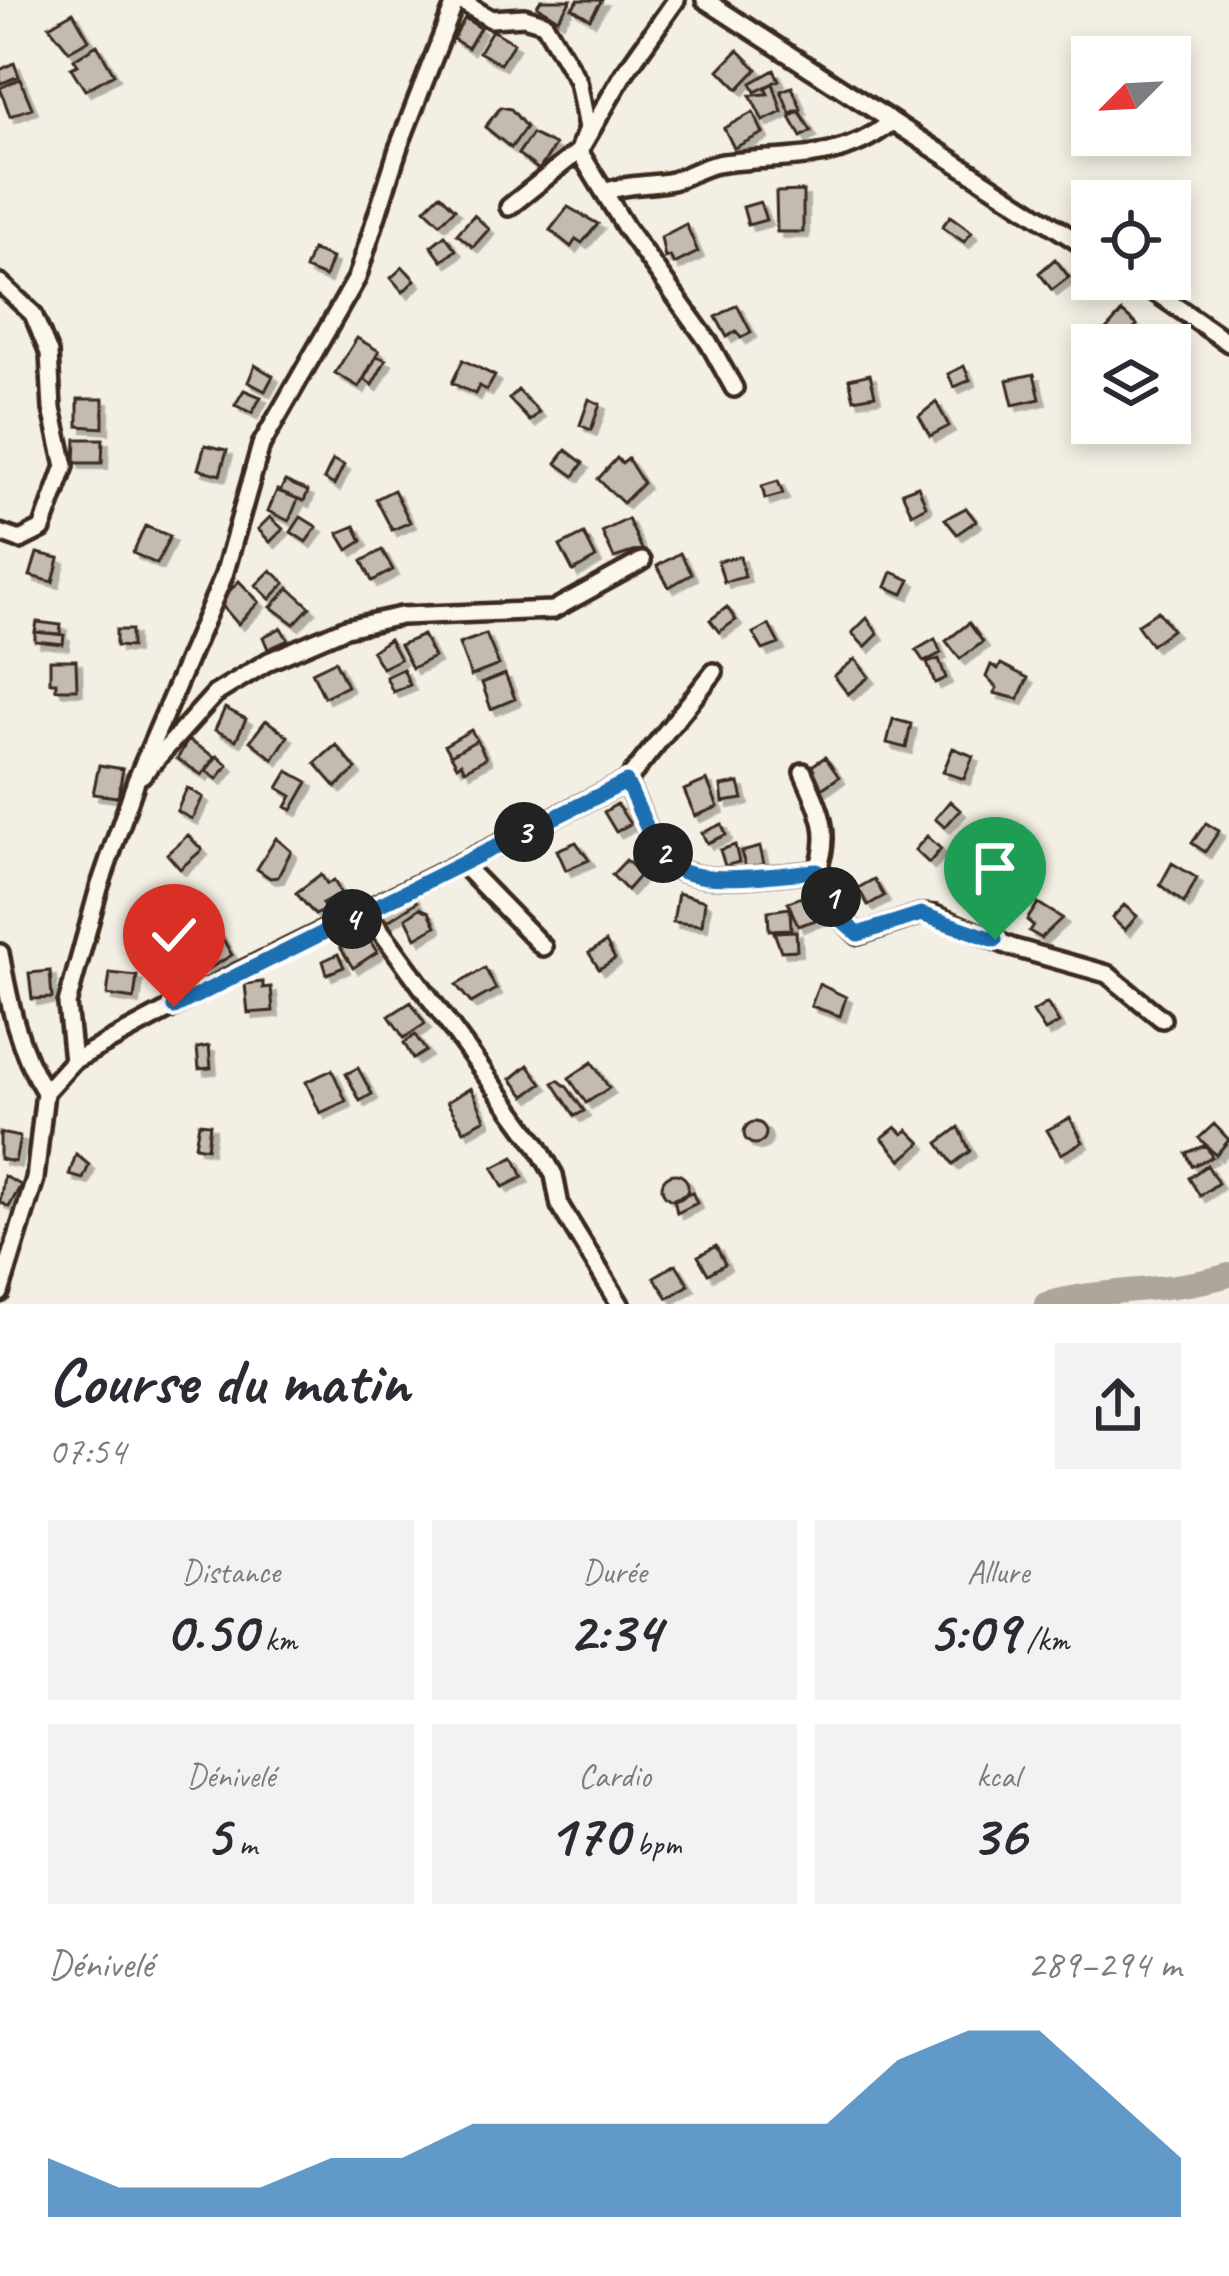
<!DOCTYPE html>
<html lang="fr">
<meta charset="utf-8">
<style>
body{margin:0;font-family:Caveat,sans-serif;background:#f2f2f3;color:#2b2b33;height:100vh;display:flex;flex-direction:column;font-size:45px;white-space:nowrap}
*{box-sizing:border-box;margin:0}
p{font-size:39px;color:#7c7c81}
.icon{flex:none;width:66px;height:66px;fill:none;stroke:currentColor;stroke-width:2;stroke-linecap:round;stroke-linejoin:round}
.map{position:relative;height:1304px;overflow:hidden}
.panel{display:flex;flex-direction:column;background:#fff;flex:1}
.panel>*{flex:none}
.needle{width:78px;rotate:246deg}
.buttons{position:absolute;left:1071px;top:36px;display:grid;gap:24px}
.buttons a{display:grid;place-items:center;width:120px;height:120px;border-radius:0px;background:#fff;box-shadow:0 6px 18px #0003;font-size:60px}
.pin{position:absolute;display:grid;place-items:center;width:102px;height:102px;color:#fff;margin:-123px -51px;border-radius:50% 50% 50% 0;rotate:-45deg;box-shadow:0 0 12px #0007}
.pin .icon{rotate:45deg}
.km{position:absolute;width:60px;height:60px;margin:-30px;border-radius:50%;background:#222;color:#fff;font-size:33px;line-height:60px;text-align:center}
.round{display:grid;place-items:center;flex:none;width:126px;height:126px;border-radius:0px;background:#f2f2f3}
.head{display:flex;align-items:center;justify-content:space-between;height:204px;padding:0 48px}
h1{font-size:66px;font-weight:700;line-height:90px}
.stats{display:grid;grid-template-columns:repeat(3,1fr);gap:18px;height:204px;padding:12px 48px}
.stats div{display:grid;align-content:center;border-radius:0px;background:#f2f2f3;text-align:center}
.stats b{font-size:60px;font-weight:700}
.stats small{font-size:33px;font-weight:400}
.stats p{font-size:33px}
.chart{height:336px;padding:24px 48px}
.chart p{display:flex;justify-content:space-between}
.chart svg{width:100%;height:216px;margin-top:12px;fill:#1f6fb2;opacity:.7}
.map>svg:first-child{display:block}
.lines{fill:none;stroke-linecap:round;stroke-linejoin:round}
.river{stroke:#afa69a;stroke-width:24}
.building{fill:#c3bbb0;stroke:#3b2a1e;stroke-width:3;filter:url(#shadow)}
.minor-casing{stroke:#3b2a1e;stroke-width:24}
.minor{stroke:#fbf7ec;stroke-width:15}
.route-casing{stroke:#fff;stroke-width:24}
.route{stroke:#1f6fb2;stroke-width:15}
</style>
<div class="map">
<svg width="1229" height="1304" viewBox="0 0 1229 1304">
<defs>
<filter id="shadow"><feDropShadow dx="5.5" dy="5.5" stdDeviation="0" flood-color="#0004"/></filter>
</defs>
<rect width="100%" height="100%" fill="#f3efe4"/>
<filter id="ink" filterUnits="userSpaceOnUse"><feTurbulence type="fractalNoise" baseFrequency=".00833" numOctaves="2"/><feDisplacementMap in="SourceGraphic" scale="24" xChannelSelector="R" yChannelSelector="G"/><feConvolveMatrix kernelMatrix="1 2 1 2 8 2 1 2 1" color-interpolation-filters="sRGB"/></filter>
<g filter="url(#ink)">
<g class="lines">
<!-- river -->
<path class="river" d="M1046 1304C1107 1287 1169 1293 1229 1275"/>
</g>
<!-- building -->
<path class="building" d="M541 0H571L558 19 537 6Z
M578 0H602L590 19 572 8Z
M73 12 89 40 69 51 49 26Z
M465 18 480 28 468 48 453 39Z
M492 30 514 43 500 64 479 52Z
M97 45 114 74 85 90 71 68 78 65 74 59Z
M738 50 757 69 738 89 719 70Z
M14 63 19 76 0 84V70Z
M774 70 779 80 755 92 751 83Z
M20 79 32 108 10 116 0 88Z
M773 83 782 112 763 121 750 95 768 94 765 88Z
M792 87 801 109 790 113 781 91Z
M501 107 511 109 526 127 511 148 485 127Z
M799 111 811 131 801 137 790 117Z
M753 112 763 133 734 148 724 128Z
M532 134 555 145 539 170 518 154Z
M803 191V232H777L776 192Z
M440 194 455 209 440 223 425 209Z
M760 202 766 220 748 225 743 207Z
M568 207 598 224 582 243 576 239 571 247 550 230Z
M474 215 489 229 473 247 457 234Z
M950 216 972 232 964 242 942 227Z
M686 224 698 252 674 264 670 256 665 258 661 237Z
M445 235 456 250 442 261 431 246Z
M312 250 332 258 325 277 305 269Z
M1055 259 1069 277 1052 290 1039 273Z
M403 267 415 280 403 292 391 278Z
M737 305 751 332 741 338 736 331 727 337 716 317Z
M1122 312 1137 325 1123 343 1106 330Z
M357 338 379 351 359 387 335 373Z
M377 356 386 360 372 385 364 379Z
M463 360 495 376 487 390 479 386 475 394 452 383Z
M255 365 273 376 265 391 248 382Z
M964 366 970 380 954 387 948 374Z
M870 374 875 395 854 399 849 379Z
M1034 374 1040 399 1013 405 1007 380Z
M244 390 261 397 252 413 235 405Z
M518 390 539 412 530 421 509 399Z
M78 399H103V428L78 426Z
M589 399 600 404 591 430 580 425Z
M936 402 949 426 930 436 919 416Z
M76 439H103L102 463H75Z
M205 445 227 450 220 475 198 469Z
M566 450 583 463 574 476 556 463Z
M617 458 622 464 628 459 643 483 623 503 598 479Z
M333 460 344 465 334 485 324 479Z
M285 481 308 491 304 501 280 492Z
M778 481 783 494 765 499 762 486Z
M918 486 926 506 912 514 902 492Z
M277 490 298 499 289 521 268 511Z
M394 490 410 522 392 530 376 499Z
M966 508 976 521 957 534 945 519Z
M270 517 283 529 270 542 258 529Z
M301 517 317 527 306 542 291 532Z
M628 519 642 549 614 558 602 532Z
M145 526 170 536 157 564 133 553Z
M355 526 362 541 348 550 338 533Z
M584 534 596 558 573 571 560 546Z
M382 550 393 570 372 581 362 561Z
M37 553 59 558 53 582 30 576Z
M680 553 692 574 669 587 657 566Z
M740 556 745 577 724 582 718 561Z
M271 570 285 583 270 599 256 585Z
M892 572 910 580 903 594 886 587Z
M239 581 259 602 238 624 219 602Z
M289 588 310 607 294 624 271 607Z
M727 607 736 620 719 632 710 620Z
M1158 611 1172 630 1151 645 1137 625Z
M867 618 878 634 865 647 852 633Z
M37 622 61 625 60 634 35 632Z
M969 623 983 642 960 659 946 641Z
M769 625 779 644 763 650 753 633Z
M281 628 288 640 268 649 263 637Z
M116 630H131V647L116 646Z
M35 632 64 635 63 644 35 641Z
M486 634 499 665 471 676 459 644Z
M486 634 499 665 471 676 459 644Z
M486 634 499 665 471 676 459 644Z
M423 635 434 657 412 668 400 645Z
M389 639 400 659 382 668 372 651Z
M935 639 941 653 924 662 916 650Z
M855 659 869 677 848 694 834 676Z
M939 659 946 678 935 683 927 663Z
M50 660H76L77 689H56V682H50Z
M335 661 347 686 324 697 312 672Z
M1001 664 1028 678 1018 699 994 693 997 688 986 677 991 665 998 669Z
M403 669 410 685 393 692 386 677Z
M505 674 515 699 491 709 482 683Z
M505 674 515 699 491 709 482 683Z
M505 674 515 699 491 709 482 683Z
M225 708 246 719 236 740 215 730Z
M893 719 911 724 906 748 887 743Z
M266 720 288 736 273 759 250 741Z
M471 730 477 740 451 755 445 745Z
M188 740 215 757 202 775 177 759Z
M477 740 486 758 465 770 461 763 457 766 451 755Z
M336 745 356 769 336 787 315 763Z
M953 748 973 756 964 779 943 772Z
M217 756 228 765 217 779 206 771Z
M825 757 839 777 817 792 803 772Z
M99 765 123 769 118 797 93 794Z
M288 771 308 782 292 810 286 807 292 796 278 788Z
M707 780 718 807 695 816 684 790Z
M739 783 743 799 723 802 721 786Z
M187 788 203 797 192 819 177 811Z
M950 801 960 810 945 827 935 819Z
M950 801 960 810 945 827 935 819Z
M950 801 960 810 945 827 935 819Z
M617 804 630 824 616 832 604 812Z
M1206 823 1219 831 1205 852 1192 843Z
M722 824 726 835 707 843 702 833Z
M188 835 202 850 180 869 167 854Z
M927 836 941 849 929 863 915 850Z
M276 838 291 851 278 877 270 878 257 869Z
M576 842 589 860 566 870 557 850Z
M576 842 589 860 566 870 557 850Z
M576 842 589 860 566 870 557 850Z
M1024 842 1035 850 1020 868 1009 858Z
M735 845 739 862 725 866 720 850Z
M760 847 764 864 746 868 741 852Z
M626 860 641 874 627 890 612 875Z
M1172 863 1197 878 1184 903 1160 885Z
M321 874 327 884 334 880 341 894 322 904 326 909 315 915 296 893Z
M874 879 884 896 868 905 858 888Z
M815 892 825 917 798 926 788 902Z
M412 893 417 902 385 923 379 914Z
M678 893 705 901 702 925 673 922Z
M1038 903 1062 918 1041 938 1029 931 1033 925 1027 920Z
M1124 905 1137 916 1125 930 1112 918Z
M420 908 429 912 436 926 416 938 406 918Z
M790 908 791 929 769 930 768 911Z
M163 925 181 943 163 961 145 942Z
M217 929 232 955 205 971 191 945Z
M364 931 377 952 353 968 340 947Z
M796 931 797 950 781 951 774 932Z
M606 942 615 959 599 969 589 953Z
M606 942 615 959 599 969 589 953Z
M338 954 344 967 327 974 323 961Z
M485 968 496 989 471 1003 456 985Z
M50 971 52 998 32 999 29 973Z
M110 973 137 976 134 999 107 995Z
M263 982V988L271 987 273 1011 248 1013 245 984Z
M819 984 846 997 840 1016 811 1006Z
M411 1002 425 1024 404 1038 389 1016Z
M1047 1003 1059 1023 1045 1031 1033 1012Z
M415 1035 426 1051 413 1059 404 1043Z
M209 1046 211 1068 199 1069 197 1048Z
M592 1062 609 1088 586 1103 569 1078Z
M528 1065 542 1084 525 1096 511 1079Z
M358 1068 372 1094 360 1101 346 1074Z
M332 1070 346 1101 320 1113 306 1082Z
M558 1080 567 1087 584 1111 575 1116 553 1083Z
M471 1088 485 1119 464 1131 447 1102Z
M1070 1118 1083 1142 1061 1154 1047 1130Z
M744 1133a11 11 0 1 1 22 0a11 11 0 1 1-22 0Z
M199 1123 210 1124 207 1148 195 1146Z
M1214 1124 1229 1140 1216 1155 1199 1138Z
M896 1127 903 1134 908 1130 921 1143 901 1160 882 1138Z
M959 1127 970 1151 953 1164 938 1143Z
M0 1133 20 1137 15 1162 0 1159Z
M1206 1145 1212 1157 1192 1166 1186 1153Z
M76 1154 89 1165 83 1179 69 1175Z
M514 1157 523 1177 503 1187 493 1168Z
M1207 1165 1218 1183 1200 1196 1189 1178Z
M662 1187a13 13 0 1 1 26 0a13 13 0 1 1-26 0Z
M4 1176 21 1185 9 1207 0 1202Z
M692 1192 697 1203 677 1213 674 1199Z
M716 1246 725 1264 708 1274 698 1256Z
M676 1264 689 1285 668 1298 654 1277Z"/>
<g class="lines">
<!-- minor casing -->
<g class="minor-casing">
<path id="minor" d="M459 0 491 19 524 17 544 23 578 81 587 128 579 151 626 228 709 343 734 388
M705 0 1092 251
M607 191C630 183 650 186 672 181 687 177 701 167 717 164 781 154 835 166 889 124
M509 207 579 151 623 75 676 0
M1136 279 1229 343
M0 283 33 314 49 353 52 409 65 466 42 529 20 540 0 533
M142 775 215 694 269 661 346 628 401 616 553 610 642 561
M626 782C639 806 651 846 670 864 697 889 782 873 817 871 833 832 819 809 803 772
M462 864 543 947
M817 871 842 919 858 935 921 914 935 915 1011 947 1107 974 1162 1019
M367 912 537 1145 554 1175 560 1206 620 1304
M0 953C9 1003 18 1049 45 1092
M73 1061 233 975 626 782 714 672
M0 1293 35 1179 45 1092 73 1061 67 1004 99 888 136 781 224 575 261 445 357 278 399 146 456 0"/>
</g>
<!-- minor -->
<use href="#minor" class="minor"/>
</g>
</g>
<g class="lines" filter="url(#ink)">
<!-- route casing -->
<g class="route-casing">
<path id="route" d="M174 1007 626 782C639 806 651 846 670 864 697 889 783 873 817 871L842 920 858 934 921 914 995 940"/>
</g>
<!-- route -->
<use href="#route" class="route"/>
</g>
</svg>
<div class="buttons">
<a><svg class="needle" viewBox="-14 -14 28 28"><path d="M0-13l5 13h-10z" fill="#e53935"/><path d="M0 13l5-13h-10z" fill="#7c7c81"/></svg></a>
<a><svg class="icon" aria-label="locate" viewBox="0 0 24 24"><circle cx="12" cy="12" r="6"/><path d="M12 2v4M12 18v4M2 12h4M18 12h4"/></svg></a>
<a><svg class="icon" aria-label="layers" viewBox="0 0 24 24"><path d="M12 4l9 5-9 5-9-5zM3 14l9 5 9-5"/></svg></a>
</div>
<div class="pin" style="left:995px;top:940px;background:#1e9e55"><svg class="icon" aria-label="arrive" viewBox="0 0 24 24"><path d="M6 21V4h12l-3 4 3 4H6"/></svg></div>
<div class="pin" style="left:174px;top:1007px;background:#d93025"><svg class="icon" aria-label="check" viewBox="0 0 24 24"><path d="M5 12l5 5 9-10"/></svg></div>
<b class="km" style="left:831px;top:897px">1</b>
<b class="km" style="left:663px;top:853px">2</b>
<b class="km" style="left:524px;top:832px">3</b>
<b class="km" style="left:352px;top:919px">4</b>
</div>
<section class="panel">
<div class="head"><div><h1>Course du matin</h1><p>07:54</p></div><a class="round"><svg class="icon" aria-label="share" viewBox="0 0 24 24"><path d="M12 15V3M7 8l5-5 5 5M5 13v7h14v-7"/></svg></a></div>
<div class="stats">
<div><p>Distance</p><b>0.50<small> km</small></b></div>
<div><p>Durée</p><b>2:34</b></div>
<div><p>Allure</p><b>5:09<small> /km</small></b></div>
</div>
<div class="stats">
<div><p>Dénivelé</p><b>5<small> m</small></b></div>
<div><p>Cardio</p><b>170<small> bpm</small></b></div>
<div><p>kcal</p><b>36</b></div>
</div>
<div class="chart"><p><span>Dénivelé</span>289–294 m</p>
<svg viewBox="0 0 160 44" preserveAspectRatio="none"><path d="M0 44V32L10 38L20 38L30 38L40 32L50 32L60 25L70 25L80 25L90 25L100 25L110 25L120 12L130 6L140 6L150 19L160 32V44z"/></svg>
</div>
</section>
